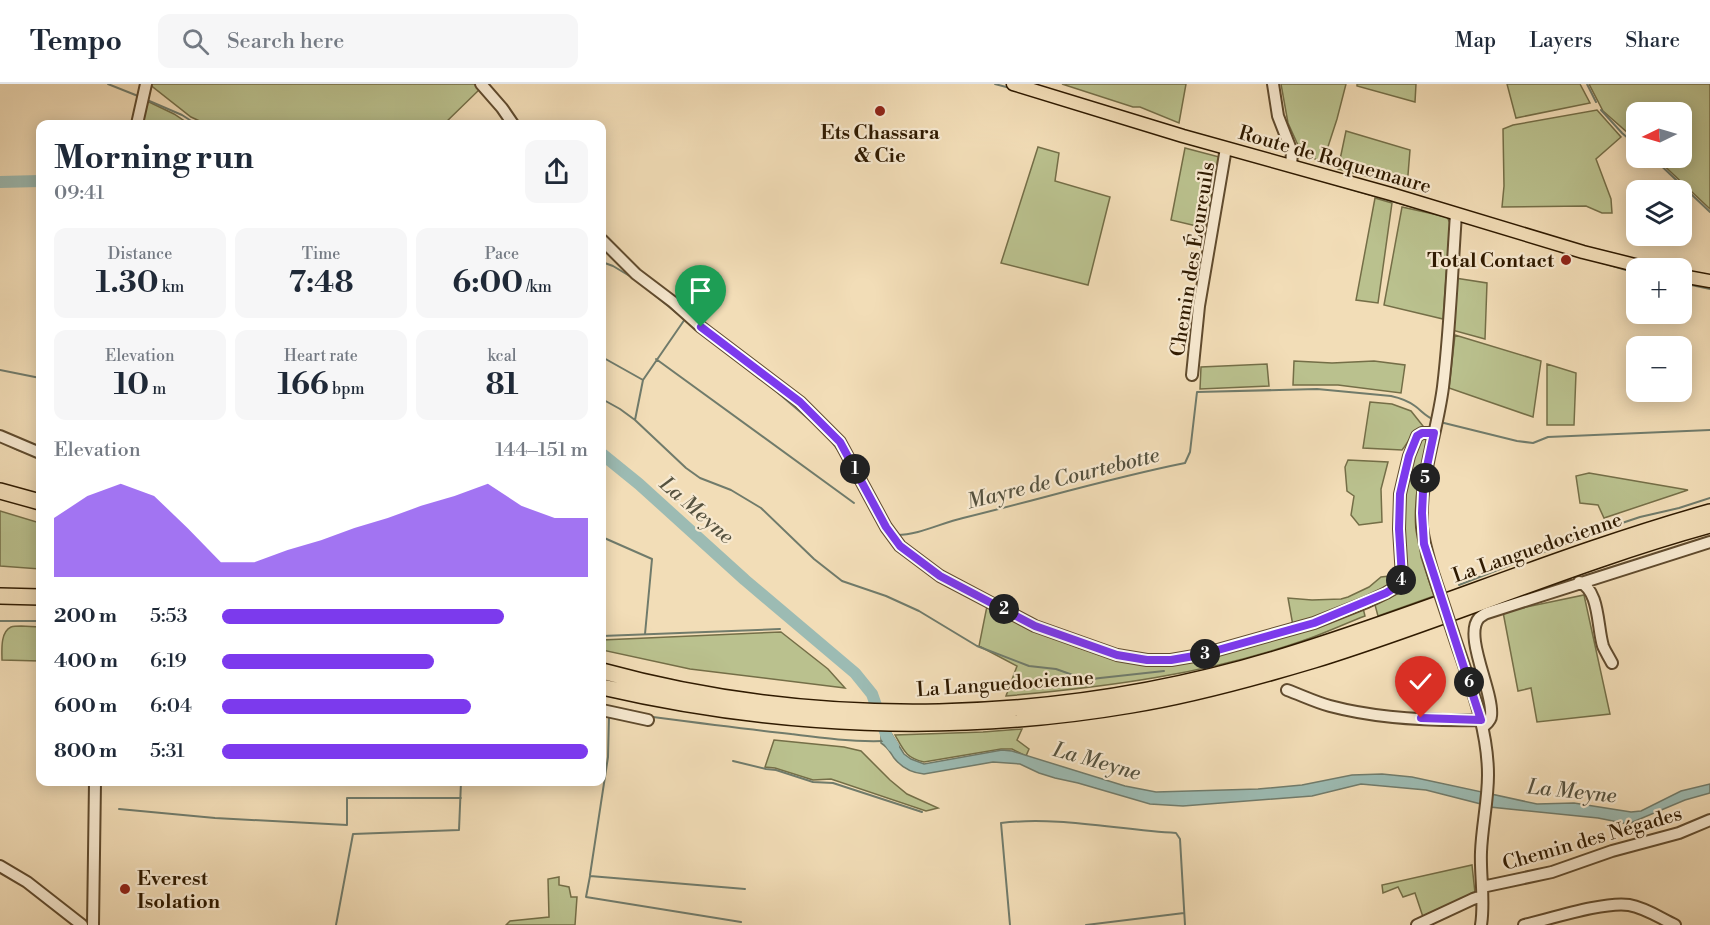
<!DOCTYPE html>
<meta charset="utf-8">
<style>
body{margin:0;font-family:"Libre Bodoni",serif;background:#f6f6f7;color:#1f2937;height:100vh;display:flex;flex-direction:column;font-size:22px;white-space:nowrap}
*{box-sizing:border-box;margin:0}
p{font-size:20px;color:#747a83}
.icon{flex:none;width:33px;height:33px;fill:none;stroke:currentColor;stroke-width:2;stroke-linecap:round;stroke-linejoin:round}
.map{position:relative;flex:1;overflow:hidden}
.details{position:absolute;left:36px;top:36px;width:570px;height:666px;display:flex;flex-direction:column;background:#fff;border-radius:12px;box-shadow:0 3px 15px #0003}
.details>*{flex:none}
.needle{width:39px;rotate:265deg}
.buttons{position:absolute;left:1626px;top:18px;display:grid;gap:12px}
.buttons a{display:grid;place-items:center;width:66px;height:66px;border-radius:12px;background:#fff;box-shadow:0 3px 15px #0003;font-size:30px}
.pin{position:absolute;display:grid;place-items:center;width:51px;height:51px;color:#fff;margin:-62px -26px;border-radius:50% 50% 50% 0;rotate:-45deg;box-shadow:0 0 6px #0007}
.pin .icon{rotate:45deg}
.km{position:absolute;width:30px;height:30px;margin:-15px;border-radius:50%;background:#222;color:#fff;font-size:16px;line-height:30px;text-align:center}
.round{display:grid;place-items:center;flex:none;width:63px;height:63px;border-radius:12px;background:#f6f6f7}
.head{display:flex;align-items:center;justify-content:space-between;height:102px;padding:0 18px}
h1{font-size:33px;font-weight:700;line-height:45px}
.figures{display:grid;grid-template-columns:repeat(3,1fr);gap:9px;height:102px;padding:6px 18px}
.figures div{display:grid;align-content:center;border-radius:12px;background:#f6f6f7;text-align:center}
.figures b{font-size:30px;font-weight:700}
.figures small{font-size:16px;font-weight:400}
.figures p{font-size:16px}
.chart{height:168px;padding:12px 18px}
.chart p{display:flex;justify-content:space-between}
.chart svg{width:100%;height:108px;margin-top:6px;fill:#7c3aed;opacity:.7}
ul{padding:0 18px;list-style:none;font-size:20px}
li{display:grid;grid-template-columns:96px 72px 1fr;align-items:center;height:45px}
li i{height:15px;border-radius:8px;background:#7c3aed}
header{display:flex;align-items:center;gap:36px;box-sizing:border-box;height:84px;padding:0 30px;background:#fff;border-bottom:2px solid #e0e1e3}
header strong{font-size:28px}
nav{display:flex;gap:33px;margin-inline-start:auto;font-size:21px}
.search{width:420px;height:54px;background:#f6f6f7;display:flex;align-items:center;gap:15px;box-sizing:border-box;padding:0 21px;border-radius:12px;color:#747a83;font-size:22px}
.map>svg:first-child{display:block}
.green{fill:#bac18e;stroke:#746e47;stroke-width:1.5}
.water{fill:#9cbbb3;stroke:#707b6b;stroke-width:1.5}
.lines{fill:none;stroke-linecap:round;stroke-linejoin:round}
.stream{stroke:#707b6b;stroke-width:2}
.river{stroke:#9cbbb3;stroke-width:12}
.minor-casing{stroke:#604b2e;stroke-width:14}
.major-casing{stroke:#2f1a00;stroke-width:15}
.highway-casing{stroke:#2f1a00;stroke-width:18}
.minor{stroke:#f7e9d0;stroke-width:10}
.major{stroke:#f2ddb7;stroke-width:12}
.highway{stroke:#f2ddb7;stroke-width:15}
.minor-bridge-casing{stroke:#604b2e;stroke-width:14;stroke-linecap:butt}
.minor-bridge{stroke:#f7e9d0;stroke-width:10}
.route-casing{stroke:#fff;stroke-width:12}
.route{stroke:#7c3aed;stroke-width:8}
.poi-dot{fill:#8f2418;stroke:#f7e9d0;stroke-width:2}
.labels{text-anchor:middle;stroke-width:4.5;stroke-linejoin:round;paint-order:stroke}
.poi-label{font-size:20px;font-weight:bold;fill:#2f1a00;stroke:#f7e9d0}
.street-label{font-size:20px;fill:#2f1a00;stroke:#f7e9d0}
.water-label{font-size:21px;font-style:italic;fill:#55523f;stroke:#f7e9d0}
</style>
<header>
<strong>Tempo</strong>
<div class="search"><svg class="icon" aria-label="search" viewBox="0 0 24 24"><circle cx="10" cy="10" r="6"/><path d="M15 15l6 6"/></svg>Search here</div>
<nav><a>Map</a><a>Layers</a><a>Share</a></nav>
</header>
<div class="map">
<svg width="1710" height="841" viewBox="0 0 1710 841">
<rect width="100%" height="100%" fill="#f2ddb7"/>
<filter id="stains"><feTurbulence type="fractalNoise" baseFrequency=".00333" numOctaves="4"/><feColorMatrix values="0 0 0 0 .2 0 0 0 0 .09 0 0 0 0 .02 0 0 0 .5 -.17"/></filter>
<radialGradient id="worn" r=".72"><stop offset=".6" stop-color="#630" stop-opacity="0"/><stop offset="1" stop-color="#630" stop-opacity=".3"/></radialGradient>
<!-- green -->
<path class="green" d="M149 0H478L481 4 444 40H206L191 33Z
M1062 0H1186L1179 39 1140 23H1133Z
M1281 0H1346L1337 35 1323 78 1302 70 1288 39Z
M1357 0H1416L1415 18 1357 2Z
M1507 0H1580L1590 19 1516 34Z
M1589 0H1710V125L1656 74H1682V28H1636V56L1603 27Z
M147 17 174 30 189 40H143Z
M1597 26 1621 53 1596 75 1611 115 1612 129H1602L1586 122 1502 123 1504 102 1503 45 1513 41Z
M1346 47 1410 66 1407 103 1338 85Z
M1038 63 1059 69 1055 97 1110 113 1088 201 1001 179Z
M1185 64 1223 74 1210 137H1205V144L1171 136Z
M1375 114 1392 119 1378 219 1356 216Z
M1402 123 1447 133 1450 139 1443 235 1384 221Z
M1455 194 1487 199 1485 255 1452 246Z
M1455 251 1541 277 1533 333 1449 304Z
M1294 277 1332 279 1374 277 1405 281 1401 309 1338 301H1293Z
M1267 280 1269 302 1200 305 1201 283Z
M1547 280 1576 289 1574 341H1547Z
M1370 318 1392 320 1411 327 1423 342C1411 349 1410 356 1402 366L1363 364Z
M1420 354 1426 355 1418 449 1421 473 1434 512 1378 532 1375 521 1397 510 1404 505 1408 495 1403 455 1404 409 1409 385Z
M1348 376 1388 378 1381 405 1382 438 1359 441 1351 431 1354 412 1347 407 1345 383Z
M1589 389 1688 406 1604 434 1598 421 1580 419 1576 392Z
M0 427 40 439V485L0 482Z
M1399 491 1396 496 1385 506 1293 542 1288 514 1312 516 1341 515 1348 513 1369 503 1381 493Z
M1584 511 1610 630 1537 638 1531 604 1518 607 1503 528Z
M987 522C1040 547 1094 577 1153 581L1363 524 1365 532C1344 540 1323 550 1302 557 1207 590 1106 603 1006 612L1017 582 979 562Z
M21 542 40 543V577L2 576C2 567 0 548 11 543 14 542 18 542 21 542Z
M781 548 828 585 845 604 690 585 602 566V556Z
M1022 645 1017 656 1029 665 1026 672 1012 665H1001L924 678C906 674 904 667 895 651L983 648Z
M774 656 844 663 861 667 890 696 907 710 938 724 926 727 831 695 813 696 775 684 765 683Z
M1472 781 1475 809 1423 833 1415 809 1403 813 1398 803 1383 809 1382 801Z
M559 793V801L569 803 571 813H577L575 841H506L510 837 549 833 548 795Z"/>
<!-- water -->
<path class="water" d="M881 649H891L904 670 911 675 924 680 1002 666 1012 667 1125 702 1156 708 1258 705 1302 701 1352 691 1382 690 1412 693 1482 708 1481 720 1426 706 1361 700 1312 712 1183 722 1150 720 1078 699 1055 694 1039 689 1020 680 993 678 924 690C912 689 902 684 894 674 890 668 888 663 881 659Z
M1710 700V709L1685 716 1628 740 1598 734 1490 723 1491 710 1537 720 1574 719 1631 728 1641 727 1681 707Z"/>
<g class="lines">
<!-- stream -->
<path class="stream" d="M108 0 138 12
M995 0 1010 4
M1587 0 1596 18
M147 16 182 31 196 40
M1601 26 1622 49 1636 61
M1653 74 1710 128
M1334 88 1372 99
M1326 98 1447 133
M1550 164 1565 169
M1596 177 1636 189
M602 178 613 182 633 194
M1651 181 1672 184
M1682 199 1710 205
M647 205 683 234
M710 256 760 295
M602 273 643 296
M656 275 854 419
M0 286 40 294
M770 302 818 343
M602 315 620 325 635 336 686 384 700 394 731 406 761 424 814 475 842 497 886 512 919 527 977 562 1029 582 1056 585 1070 590 1082 596 1164 587
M635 336 643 296 685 235
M1440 338 1517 357 1533 359 1548 353 1710 346
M828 353 841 370
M29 359 40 363
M8 361 18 366 30 370
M897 451C919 451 941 439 963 434 1037 416 1110 394 1185 379L1190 368 1197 308 1317 305 1391 312C1400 314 1407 316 1415 322 1422 327 1426 333 1435 336
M602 453 652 475 645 550
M1459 501 1595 448 1640 433 1679 424 1710 414
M0 537H40
M602 552 780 545
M653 633C699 639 745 645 791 650 822 654 852 658 883 657
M733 677 766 685 776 686 813 698 833 699 922 728
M119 725 215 734 347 741V714H461
M89 727V698
M590 791 608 673 609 632H607
M741 838 586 813 590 792 745 805
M336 841 353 750 459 746 461 698
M1010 841 1001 739C1059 732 1118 746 1176 749L1180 755 1185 841
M1086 841 1184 829"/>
<!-- river -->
<path class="river" d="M0 98 40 97
M602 370 639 400 745 496 855 589 872 610 887 653 893 662"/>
<!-- minor casing -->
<g class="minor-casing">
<path id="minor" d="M481 0 502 24 513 40
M1273 0 1278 32 1292 68 1291 82
M137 40 146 0
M602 156 636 190 673 218 701 243 800 318 840 358 886 443 900 462 940 492 1035 542 1117 571 1147 576H1171L1200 571 1314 539 1367 518 1386 509 1399 501 1402 493 1399 445 1400 410 1403 397 1409 372 1417 352 1422 349H1434
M1192 291 1199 222 1226 64
M0 352 40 369
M1434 492C1429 476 1424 460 1422 443 1419 395 1437 350 1443 303 1450 245 1452 188 1456 130
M1579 498C1600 506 1597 543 1603 562 1605 567 1609 573 1612 579
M1453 549C1468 595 1488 642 1488 691 1488 717 1482 742 1481 768 1480 792 1485 817 1481 841
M1287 606C1301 611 1315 618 1330 622 1375 634 1434 637 1481 636
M602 626 648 636
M1483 643C1486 640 1491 637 1491 632 1494 608 1463 552 1479 534 1480 533 1486 529 1487 529L1710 458
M0 782 27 798 82 841
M1482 803 1552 788 1612 767 1679 749 1710 736
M93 841 95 698
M1417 841 1473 815 1482 812
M1524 841C1550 835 1605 817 1629 821 1646 824 1660 834 1675 841"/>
</g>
<!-- major casing -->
<g class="major-casing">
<path id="major" d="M1013 0 1183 52 1391 110 1583 168 1647 184
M1682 192 1710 197"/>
</g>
<!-- highway casing -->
<g class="highway-casing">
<path id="highway" d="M0 407 40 418
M0 512 40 513
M602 587C820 647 1059 640 1275 575 1422 531 1563 469 1710 428
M602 603C775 643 955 651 1131 621 1193 611 1254 594 1314 576 1447 535 1575 478 1710 441"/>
</g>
<!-- minor -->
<use href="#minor" class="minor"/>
<!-- major -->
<use href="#major" class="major"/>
<!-- highway -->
<use href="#highway" class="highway"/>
<!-- minor-bridge casing -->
<g class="minor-bridge-casing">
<path id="minor-bridge" d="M1434 492 1453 549"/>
</g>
<!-- minor-bridge -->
<use href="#minor-bridge" class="minor-bridge"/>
</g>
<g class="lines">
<!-- route casing -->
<g class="route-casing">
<path id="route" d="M701 243 800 318 840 358 886 443 900 462 940 492 1035 542 1117 571 1147 576H1171L1200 571 1314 539 1386 509 1399 501 1402 493 1399 445 1400 410 1403 397 1409 372 1417 352 1422 349H1434L1426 387 1423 408 1422 429 1424 460 1481 636 1421 634"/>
</g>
<!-- route -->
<use href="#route" class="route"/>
</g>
<!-- markers -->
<g class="poi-dot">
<circle cx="880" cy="27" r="6"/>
<circle cx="1566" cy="176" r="6"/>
<circle cx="125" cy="805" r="6"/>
</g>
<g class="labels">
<!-- poi labels -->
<g class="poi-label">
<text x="880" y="55">Ets Chassara<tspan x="880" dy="23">&amp; Cie</tspan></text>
<text x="1554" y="183" text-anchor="end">Total Contact</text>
<text x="137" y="801" text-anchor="start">Everest<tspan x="137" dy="23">Isolation</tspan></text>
</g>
<!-- street labels -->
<g class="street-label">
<text transform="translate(1335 75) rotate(16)" y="7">Route de Roquemaure</text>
<text transform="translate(1192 175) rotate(-81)" y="7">Chemin des Écureuils</text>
<text transform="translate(1537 463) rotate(-19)" y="7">La Languedocienne</text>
<text transform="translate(1005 599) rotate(-4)" y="7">La Languedocienne</text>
<text transform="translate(1592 754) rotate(-16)" y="7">Chemin des Négades</text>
</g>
<!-- water labels -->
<g class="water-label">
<text transform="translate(1063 394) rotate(-14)" y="7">Mayre de Courtebotte</text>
<text transform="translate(697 426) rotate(41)" y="7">La Meyne</text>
<text transform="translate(1097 677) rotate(16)" y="7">La Meyne</text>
<text transform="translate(1572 707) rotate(6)" y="7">La Meyne</text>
</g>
</g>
<rect width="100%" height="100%" filter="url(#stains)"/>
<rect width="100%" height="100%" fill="url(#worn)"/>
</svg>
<div class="buttons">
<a><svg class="needle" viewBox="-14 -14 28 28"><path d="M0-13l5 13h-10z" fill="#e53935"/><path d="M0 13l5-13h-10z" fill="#747a83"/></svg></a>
<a><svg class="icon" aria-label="layers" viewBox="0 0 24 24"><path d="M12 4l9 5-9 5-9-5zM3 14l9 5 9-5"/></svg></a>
<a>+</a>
<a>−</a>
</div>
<div class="pin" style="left:701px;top:243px;background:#1e9e55"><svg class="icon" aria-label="arrive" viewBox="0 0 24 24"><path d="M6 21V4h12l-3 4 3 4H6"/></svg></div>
<div class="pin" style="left:1421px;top:634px;background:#d93025"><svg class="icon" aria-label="check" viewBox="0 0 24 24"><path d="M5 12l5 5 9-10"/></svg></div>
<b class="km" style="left:855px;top:385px">1</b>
<b class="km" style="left:1004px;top:525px">2</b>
<b class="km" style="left:1205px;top:570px">3</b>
<b class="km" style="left:1401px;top:496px">4</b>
<b class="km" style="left:1425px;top:394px">5</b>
<b class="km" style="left:1469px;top:598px">6</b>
<section class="details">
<div class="head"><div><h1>Morning run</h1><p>09:41</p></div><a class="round"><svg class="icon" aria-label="share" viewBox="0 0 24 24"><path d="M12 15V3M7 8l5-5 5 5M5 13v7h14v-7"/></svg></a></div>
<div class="figures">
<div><p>Distance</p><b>1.30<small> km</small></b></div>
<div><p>Time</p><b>7:48</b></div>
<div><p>Pace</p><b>6:00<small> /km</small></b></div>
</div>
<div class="figures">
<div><p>Elevation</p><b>10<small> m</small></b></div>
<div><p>Heart rate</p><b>166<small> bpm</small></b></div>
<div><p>kcal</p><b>81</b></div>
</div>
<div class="chart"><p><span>Elevation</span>144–151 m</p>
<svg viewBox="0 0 160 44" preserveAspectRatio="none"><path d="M0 44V20L10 11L20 6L30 11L40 24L50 38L60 38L70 33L80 29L90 24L100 20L110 15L120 11L130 6L140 15L150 20L160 20V44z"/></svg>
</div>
<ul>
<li><b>200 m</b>5:53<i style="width:77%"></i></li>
<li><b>400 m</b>6:19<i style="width:58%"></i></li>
<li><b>600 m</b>6:04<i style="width:68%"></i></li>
<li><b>800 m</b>5:31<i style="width:100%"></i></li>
</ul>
</section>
</div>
